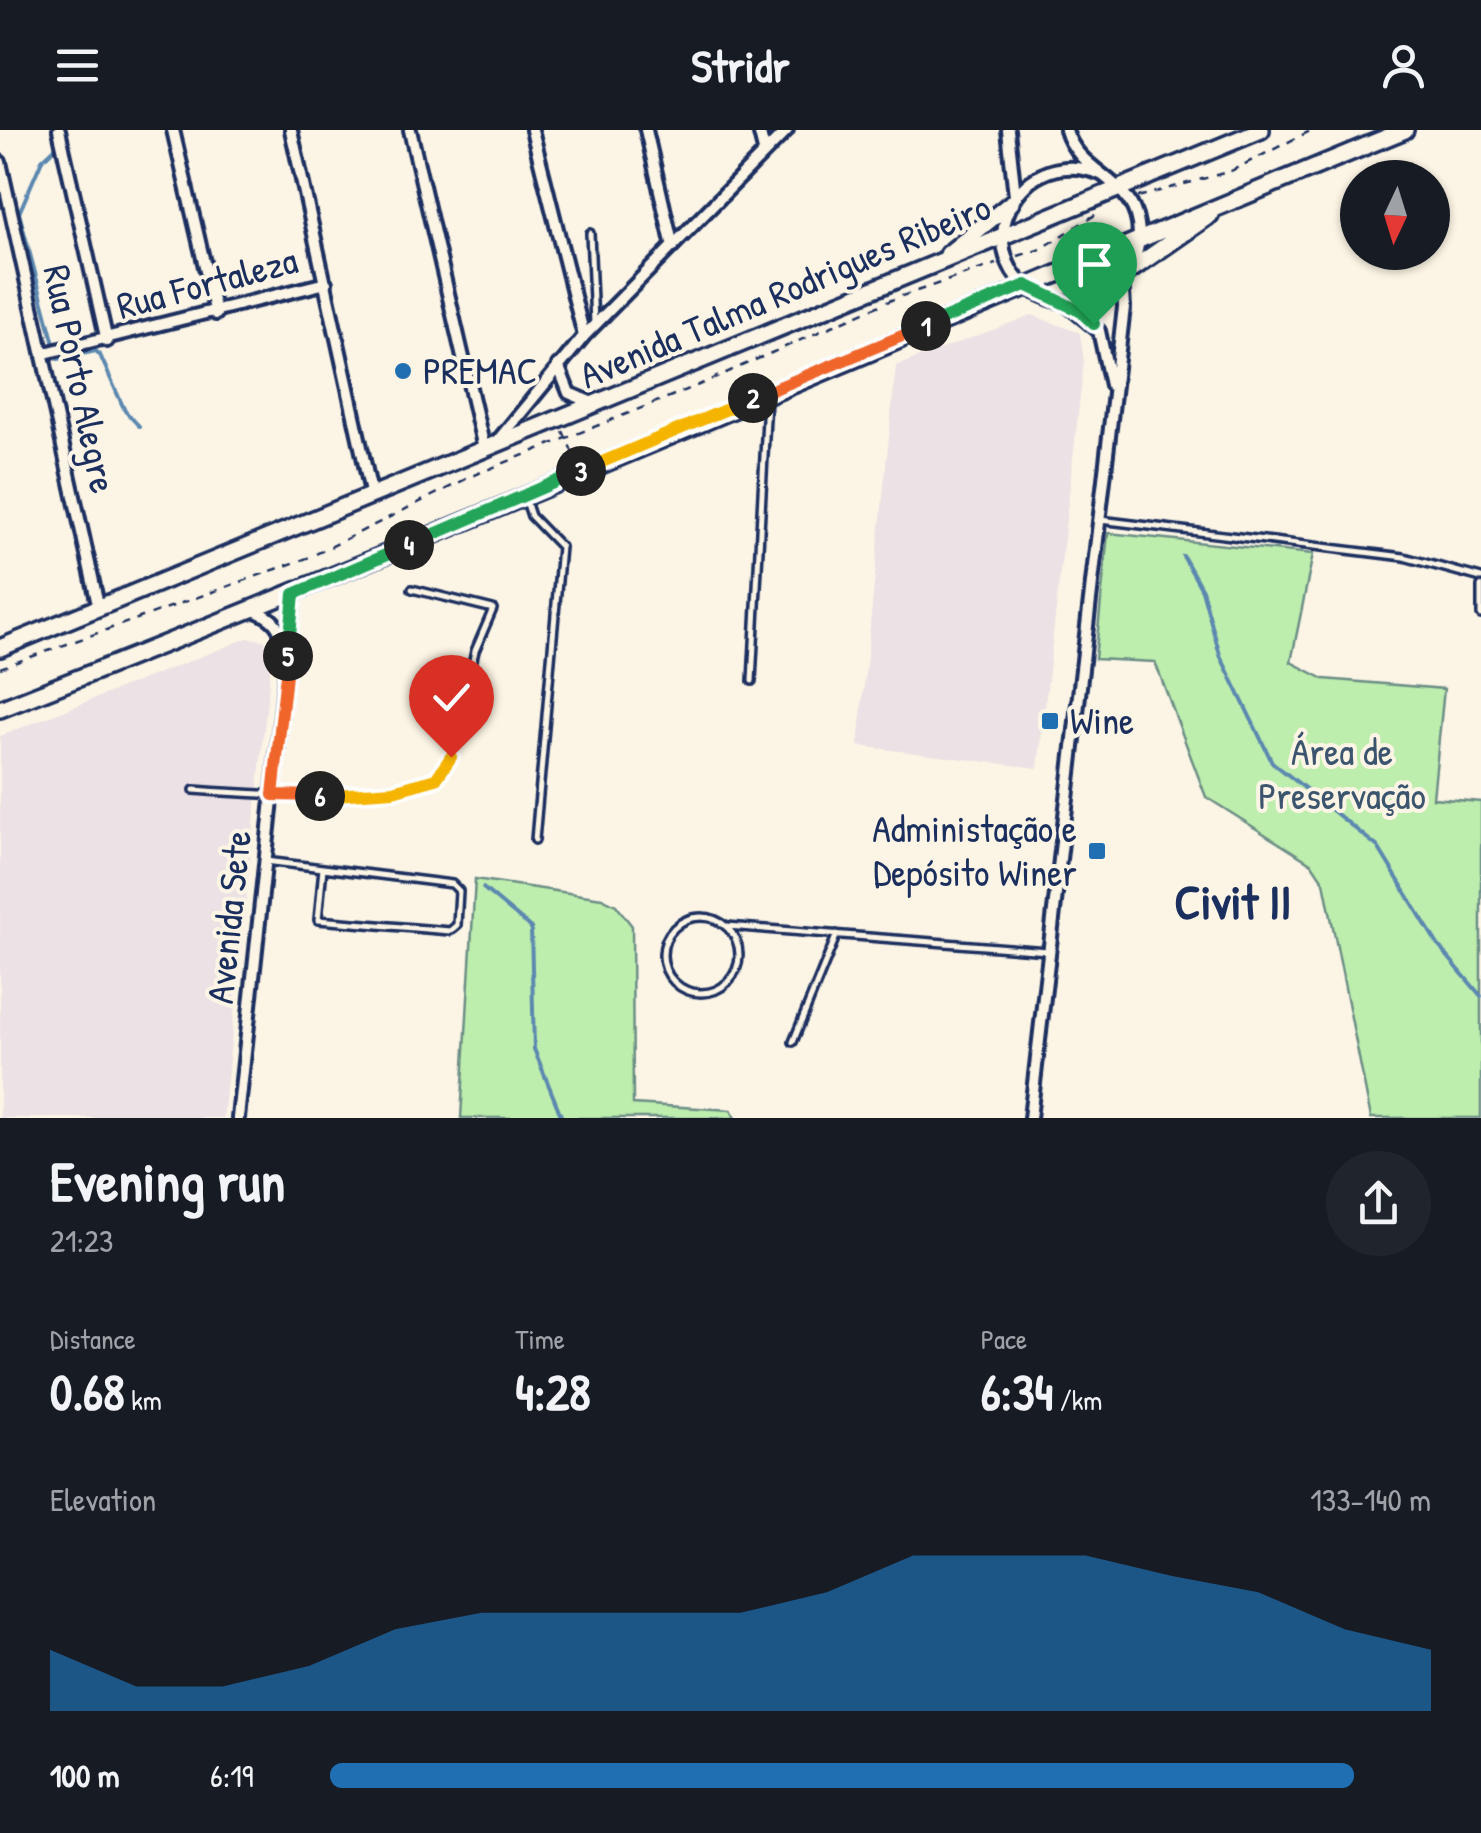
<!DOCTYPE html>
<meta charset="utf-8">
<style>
body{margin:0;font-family:"Patrick Hand",sans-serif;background:#20242c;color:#f1f3f6;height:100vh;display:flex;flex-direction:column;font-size:38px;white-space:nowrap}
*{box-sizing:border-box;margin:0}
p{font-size:32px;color:#9ea1a6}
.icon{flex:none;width:55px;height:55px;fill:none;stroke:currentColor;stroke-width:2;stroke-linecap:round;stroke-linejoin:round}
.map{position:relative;height:988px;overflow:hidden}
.panel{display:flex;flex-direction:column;background:#171b24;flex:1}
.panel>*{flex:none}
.needle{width:65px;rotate:184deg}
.tools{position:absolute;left:1340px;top:30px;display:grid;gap:20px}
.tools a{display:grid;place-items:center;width:110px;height:110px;border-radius:50%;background:#171b24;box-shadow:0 2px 8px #0004;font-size:50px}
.pin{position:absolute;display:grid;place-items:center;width:85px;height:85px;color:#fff;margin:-102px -42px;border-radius:50% 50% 50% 0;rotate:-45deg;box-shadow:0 0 10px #0007}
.pin .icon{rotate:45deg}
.km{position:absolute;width:50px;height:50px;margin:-25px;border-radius:50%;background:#222;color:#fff;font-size:28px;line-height:50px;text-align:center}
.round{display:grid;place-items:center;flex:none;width:105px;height:105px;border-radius:52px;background:#20242c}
.head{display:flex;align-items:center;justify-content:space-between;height:170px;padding:0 50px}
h1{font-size:55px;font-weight:800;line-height:75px}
.metrics{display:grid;grid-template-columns:repeat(3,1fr);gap:15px;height:170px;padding:10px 50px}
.metrics div{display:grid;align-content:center}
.metrics b{font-size:50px;font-weight:800}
.metrics small{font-size:28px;font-weight:400}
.metrics p{font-size:28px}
.chart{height:280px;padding:20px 50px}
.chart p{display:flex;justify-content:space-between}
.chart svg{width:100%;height:180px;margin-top:10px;fill:#1f6fb2;opacity:.7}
ul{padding:0 50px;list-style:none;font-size:32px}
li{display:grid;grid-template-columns:160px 120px 1fr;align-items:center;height:75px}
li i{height:25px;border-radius:12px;background:#1f6fb2}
header{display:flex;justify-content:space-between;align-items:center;height:130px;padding:0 50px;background:#171b24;font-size:45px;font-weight:800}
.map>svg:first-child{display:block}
.built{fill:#ece1e4}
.green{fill:#beeead;stroke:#6c8e86;stroke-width:2.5}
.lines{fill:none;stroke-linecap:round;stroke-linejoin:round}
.stream{stroke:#5b88b0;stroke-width:4}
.service-casing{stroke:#1b2f5e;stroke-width:12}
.minor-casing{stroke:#1b2f5e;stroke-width:18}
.secondary-casing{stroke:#1b2f5e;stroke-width:22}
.path{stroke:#1b2f5e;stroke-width:2.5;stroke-dasharray:8 8;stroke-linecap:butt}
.service{stroke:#fcf5e5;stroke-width:5}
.minor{stroke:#fcf5e5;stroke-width:10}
.secondary{stroke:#fcf5e5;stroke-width:15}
.split-1-casing{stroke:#fff;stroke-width:20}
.split-2-casing{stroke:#fff;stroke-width:20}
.split-3-casing{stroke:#fff;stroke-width:20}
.split-4-casing{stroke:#fff;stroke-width:20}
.split-5-casing{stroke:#fff;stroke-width:20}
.split-6-casing{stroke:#fff;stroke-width:20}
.split-7-casing{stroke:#fff;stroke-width:20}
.split-1{stroke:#22a559;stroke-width:12}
.split-2{stroke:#f0652b;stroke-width:12}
.split-3{stroke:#f5b400;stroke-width:12}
.split-4{stroke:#22a559;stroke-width:12}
.split-5{stroke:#22a559;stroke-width:12}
.split-6{stroke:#f0652b;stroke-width:12}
.split-7{stroke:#f5b400;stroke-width:12}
.poi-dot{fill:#1f6fb2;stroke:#fcf5e5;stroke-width:4}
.labels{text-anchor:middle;stroke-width:8;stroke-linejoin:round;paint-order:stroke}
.street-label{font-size:38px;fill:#1b2f5e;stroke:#fcf5e5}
.poi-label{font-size:38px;fill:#1b2f5e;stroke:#fcf5e5;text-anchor:start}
.park-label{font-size:38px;fill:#3c556e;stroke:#fcf5e5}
.district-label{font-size:48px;font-weight:bold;fill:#1b2f5e;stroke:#fcf5e5}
</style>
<header><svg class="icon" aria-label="menu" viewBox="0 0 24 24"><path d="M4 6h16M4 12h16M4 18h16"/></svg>Stridr<svg class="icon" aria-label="person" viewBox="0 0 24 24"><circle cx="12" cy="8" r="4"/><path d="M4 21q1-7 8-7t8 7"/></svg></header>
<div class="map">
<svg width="1481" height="988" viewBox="0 0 1481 988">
<rect width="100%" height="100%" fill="#fcf5e5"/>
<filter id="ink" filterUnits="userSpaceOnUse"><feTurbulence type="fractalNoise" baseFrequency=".01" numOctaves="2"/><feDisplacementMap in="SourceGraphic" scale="20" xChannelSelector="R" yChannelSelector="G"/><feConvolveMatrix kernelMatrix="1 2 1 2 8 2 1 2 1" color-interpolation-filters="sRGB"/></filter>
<g filter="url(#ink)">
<!-- built -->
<path class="built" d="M1032 185 1080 203 1084 231 1038 638 858 616 896 236Z
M248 508 264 510 272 523 223 988H0V606Z"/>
<!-- green -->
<path class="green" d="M1108 403 1313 424 1291 532 1324 549 1444 559 1433 668 1481 672V988H1371L1324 752 1312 734 1206 667 1155 532 1095 529Z
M475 749 602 768 616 775 632 796 633 974 731 980 735 988H461Z"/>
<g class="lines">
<!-- stream -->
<path class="stream" d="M19 83 58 229 96 221 100 225 125 281 139 296
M19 83 42 30 58 15
M1183 426 1202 460 1220 525 1272 632 1378 717 1438 815 1481 866
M483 758 531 798 534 919 562 988"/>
<!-- service casing -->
<g class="service-casing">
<path id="service" d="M590 103 594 193
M525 368 531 386 561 417 535 710
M1100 390 1404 427 1481 448
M1481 456V485
M752 551 767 270
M194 660C276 666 356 671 436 649L451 627 475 521 493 479 412 459
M265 731 323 738 318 790 450 801 457 795 459 761 452 754 323 738
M663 825a38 38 0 1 1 76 0a38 38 0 1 1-76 0Z
M727 796 1048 821
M793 912 837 804"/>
</g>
<!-- minor casing -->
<g class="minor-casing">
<path id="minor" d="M59 0 107 211
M173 0 216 184
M291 0 372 367
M410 0 484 318
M532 0 584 206
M646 0 673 117
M759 0 764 20
M1008 0 1015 66
M1066 0C1078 43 1131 48 1138 94 1142 120 1131 146 1109 161 1092 172 1070 176 1050 169 962 141 1009 8 1101 44
M0 32 99 479
M1067 175 1099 201 1111 255
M45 223 326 153
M558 235 569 263 595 274
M496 313 584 206 787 0
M253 480C273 487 281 496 284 517
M238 988 294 464
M1030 988 1124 177 1122 150"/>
</g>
<!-- secondary casing -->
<g class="secondary-casing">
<path id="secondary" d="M948 124 1011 73
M1128 142 1210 85
M0 518 1261 0
M0 579C472 395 936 191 1405 0"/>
</g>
<!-- path -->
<path class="path" d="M1138 67 1231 41 1312 0
M1018 126 1041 119 1098 83
M563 301 576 330
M0 538 310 427 474 345 694 257 896 168 996 134"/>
<!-- service -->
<use href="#service" class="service"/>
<!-- minor -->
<use href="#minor" class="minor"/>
<!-- secondary -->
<use href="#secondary" class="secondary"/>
</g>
</g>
<g class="lines" filter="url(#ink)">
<!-- split-1 casing -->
<g class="split-1-casing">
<path id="split-1" d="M926 196 1026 155 1080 181 1094 194"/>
</g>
<!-- split-2 casing -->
<g class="split-2-casing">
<path id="split-2" d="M753 268 926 196"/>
</g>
<!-- split-3 casing -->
<g class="split-3-casing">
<path id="split-3" d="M581 341 753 268"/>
</g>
<!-- split-4 casing -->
<g class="split-4-casing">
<path id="split-4" d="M409 415 581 341"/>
</g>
<!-- split-5 casing -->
<g class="split-5-casing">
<path id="split-5" d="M288 526 294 464 409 415"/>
</g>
<!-- split-6 casing -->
<g class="split-6-casing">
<path id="split-6" d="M288 526 273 665 320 666"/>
</g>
<!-- split-7 casing -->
<g class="split-7-casing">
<path id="split-7" d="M320 666 393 661 436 649 451 627"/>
</g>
<!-- split-1 -->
<use href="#split-1" class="split-1"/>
<!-- split-2 -->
<use href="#split-2" class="split-2"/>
<!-- split-3 -->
<use href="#split-3" class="split-3"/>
<!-- split-4 -->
<use href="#split-4" class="split-4"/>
<!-- split-5 -->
<use href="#split-5" class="split-5"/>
<!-- split-6 -->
<use href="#split-6" class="split-6"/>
<!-- split-7 -->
<use href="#split-7" class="split-7"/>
</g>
<!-- markers -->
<g class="poi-dot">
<circle cx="403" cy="241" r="10"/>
<rect x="1040" y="581" width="20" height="20" rx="5"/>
<rect x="1087" y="711" width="20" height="20" rx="5"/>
</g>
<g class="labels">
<!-- street labels -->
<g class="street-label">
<text transform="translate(207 153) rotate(-15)" y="13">Rua Fortaleza</text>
<text transform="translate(785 161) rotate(-23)" y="13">Avenida Talma Rodrigues Ribeiro</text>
<text transform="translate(80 249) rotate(78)" y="13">Rua Porto Alegre</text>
<text transform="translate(229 787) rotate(-84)" y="13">Avenida Sete</text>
</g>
<!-- poi labels -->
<g class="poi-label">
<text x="423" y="254">PREMAC</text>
<text x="1070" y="604">Wine</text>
<text x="1077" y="712" text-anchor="end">Administação e<tspan x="1077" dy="44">Depósito Winer</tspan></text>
</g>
<!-- park labels -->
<g class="park-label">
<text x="1342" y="635">Área de<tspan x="1342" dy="44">Preservação</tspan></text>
</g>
<!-- district labels -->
<g class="district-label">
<text x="1233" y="789">Civit II</text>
</g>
</g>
</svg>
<div class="tools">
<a><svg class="needle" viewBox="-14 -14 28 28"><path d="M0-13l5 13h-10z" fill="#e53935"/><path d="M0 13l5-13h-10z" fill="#9ea1a6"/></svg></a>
</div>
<div class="pin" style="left:1094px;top:194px;background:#1e9e55"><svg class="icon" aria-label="arrive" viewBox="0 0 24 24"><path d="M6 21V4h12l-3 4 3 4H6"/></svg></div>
<div class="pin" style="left:451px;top:627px;background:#d93025"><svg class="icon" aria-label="check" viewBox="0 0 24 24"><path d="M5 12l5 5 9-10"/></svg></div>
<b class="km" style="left:926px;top:196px">1</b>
<b class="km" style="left:753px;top:268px">2</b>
<b class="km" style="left:581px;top:341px">3</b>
<b class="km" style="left:409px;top:415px">4</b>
<b class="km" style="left:288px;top:526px">5</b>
<b class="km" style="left:320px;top:666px">6</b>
</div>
<section class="panel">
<div class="head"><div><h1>Evening run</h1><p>21:23</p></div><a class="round"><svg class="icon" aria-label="share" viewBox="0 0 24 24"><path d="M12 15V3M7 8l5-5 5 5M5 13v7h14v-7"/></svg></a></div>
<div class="metrics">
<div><p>Distance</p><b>0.68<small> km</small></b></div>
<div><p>Time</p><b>4:28</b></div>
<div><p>Pace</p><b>6:34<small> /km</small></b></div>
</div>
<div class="chart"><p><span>Elevation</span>133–140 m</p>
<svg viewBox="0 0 160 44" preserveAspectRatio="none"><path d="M0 44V29L10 38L20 38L30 33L40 24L50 20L60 20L70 20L80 20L90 15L100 6L110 6L120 6L130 11L140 15L150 24L160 29V44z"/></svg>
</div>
<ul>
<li><b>100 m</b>6:19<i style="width:93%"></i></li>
</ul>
</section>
